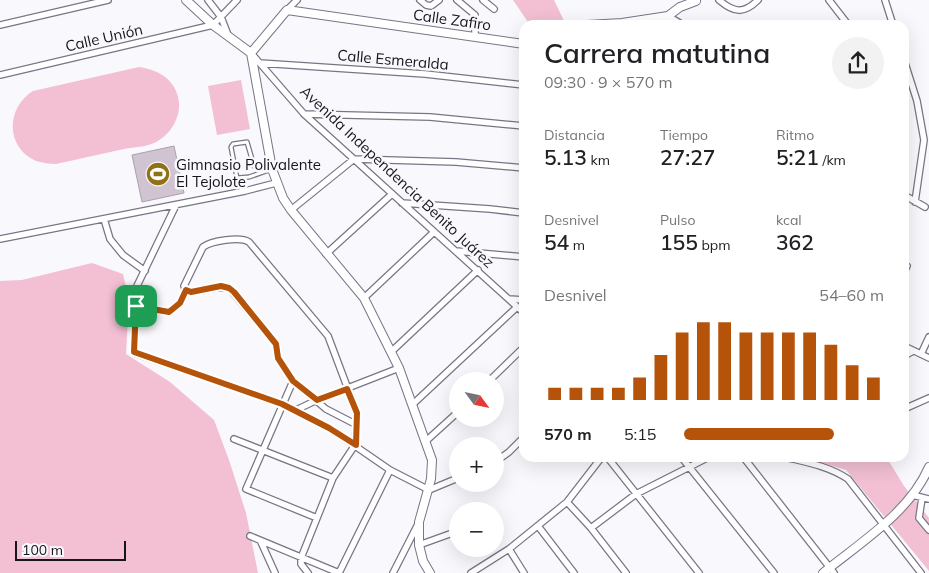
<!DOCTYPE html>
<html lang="es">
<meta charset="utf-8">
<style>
body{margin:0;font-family:Mulish,sans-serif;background:#f2f2f2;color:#202124;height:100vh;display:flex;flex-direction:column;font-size:19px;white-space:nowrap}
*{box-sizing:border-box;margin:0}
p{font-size:16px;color:#757577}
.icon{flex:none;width:28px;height:28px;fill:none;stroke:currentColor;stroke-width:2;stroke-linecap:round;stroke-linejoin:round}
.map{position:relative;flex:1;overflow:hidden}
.panel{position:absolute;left:519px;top:20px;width:390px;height:442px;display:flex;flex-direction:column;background:#fff;border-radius:15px;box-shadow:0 5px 20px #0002}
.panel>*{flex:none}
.needle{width:32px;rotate:123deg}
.buttons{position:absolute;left:449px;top:372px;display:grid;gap:10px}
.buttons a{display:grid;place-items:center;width:55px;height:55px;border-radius:50%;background:#fff;box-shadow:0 5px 20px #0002;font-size:25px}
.scale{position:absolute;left:15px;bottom:12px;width:111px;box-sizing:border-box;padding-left:5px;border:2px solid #16151b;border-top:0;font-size:14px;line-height:18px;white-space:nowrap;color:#16151b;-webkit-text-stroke:4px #f9f8fc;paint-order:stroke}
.pin{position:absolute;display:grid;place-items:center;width:42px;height:42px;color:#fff;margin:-21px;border-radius:10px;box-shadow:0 2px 8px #0006}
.round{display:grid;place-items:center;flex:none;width:52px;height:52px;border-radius:26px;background:#f2f2f2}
.overview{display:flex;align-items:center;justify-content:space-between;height:85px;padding:0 25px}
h1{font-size:28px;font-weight:600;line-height:38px}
.metrics{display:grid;grid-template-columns:repeat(3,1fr);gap:8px;height:85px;padding:5px 25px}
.metrics div{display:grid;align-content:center}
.metrics b{font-size:21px;font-weight:600}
.metrics small{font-size:14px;font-weight:400}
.metrics p{font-size:14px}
.chart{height:140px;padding:10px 25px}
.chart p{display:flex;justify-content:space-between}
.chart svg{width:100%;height:90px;margin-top:5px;stroke:#b45309;stroke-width:6}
ul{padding:0 25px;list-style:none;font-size:16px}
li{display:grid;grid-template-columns:80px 60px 1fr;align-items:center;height:38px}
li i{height:12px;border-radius:6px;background:#b45309}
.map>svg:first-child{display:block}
.green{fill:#f2bfd3}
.building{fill:#d0c3d2;stroke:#ada1af}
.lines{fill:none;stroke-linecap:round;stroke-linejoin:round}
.service-casing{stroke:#777686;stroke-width:5.5}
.minor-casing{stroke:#777686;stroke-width:8}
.tertiary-casing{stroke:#777686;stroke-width:10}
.service{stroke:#fff;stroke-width:3}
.minor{stroke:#fff;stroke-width:5.5}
.tertiary{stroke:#fff;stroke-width:8}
.route-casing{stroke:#fff;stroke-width:10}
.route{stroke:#b45309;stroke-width:6}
.labels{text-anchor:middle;stroke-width:5;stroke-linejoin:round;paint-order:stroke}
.street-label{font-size:15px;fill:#16151b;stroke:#f9f8fc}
.poi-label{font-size:15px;fill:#16151b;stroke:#f9f8fc;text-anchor:start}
</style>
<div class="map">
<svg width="929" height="573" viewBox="0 0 929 573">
<rect width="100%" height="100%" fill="#f9f8fc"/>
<!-- green -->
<path class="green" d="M513 0H554L566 25H530Z
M139 67C154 69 170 76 176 91 185 111 173 134 154 143 146 147 134 147 124 149 101 154 79 159 56 164 49 164 43 163 36 161 5 147 6 108 33 91Z
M241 80 250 129 217 135 208 86Z
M92 263 123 274 129 300 126 354 170 382 214 420 229 460 246 513 258 573H0V281L22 280Z
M806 458H887L904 486 929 518V571L846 470Z"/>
<!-- building -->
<path class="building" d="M174 146 184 193 142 202 132 155Z"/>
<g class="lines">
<!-- service casing -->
<g class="service-casing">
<path id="service" d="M254 166 247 142 233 144 231 147 237 178 249 177 272 169"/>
</g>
<!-- minor casing -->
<g class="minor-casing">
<path id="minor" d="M208 0 221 17 228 35
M420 0 426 5 431 6 439 0
M457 0 475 15V37
M483 0 494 9
M719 0C734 13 744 14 758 0
M829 0 846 22
M885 0 893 25
M287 10 297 0
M668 16 683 25
M0 25 108 0
M251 53 304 114 524 313
M904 60 917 101 924 140 915 202
M260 63 425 74 524 85
M0 75 213 25 237 0
M304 114 430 117 524 126
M904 195 925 207
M402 203 490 209 524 213
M176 205 136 288 134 353 282 404 329 428 390 470 429 490 458 478
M291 210 354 159 456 162 524 168
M104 219 110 239 123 255 145 271
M0 239 245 191 276 183
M456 251 524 257
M326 254 392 194
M904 272 907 266
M186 291C200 294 214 285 229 288L276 344 278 358 293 381 326 409 357 425
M364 298 434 232
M509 299 524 300
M136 306 169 312 180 303 186 291 184 286 203 247C211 241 240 236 249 242L328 336 357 413 355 445 333 478 301 558V564L308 573
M904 346 929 358
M391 352 478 270
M921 354 929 337
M904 356 913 351
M293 381 246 489 317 518
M489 381 524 347
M413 404 517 307
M904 409 929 398
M296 410 317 400 399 368
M234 439 333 478
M426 441 458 412
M608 458 699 573
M682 458 774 573
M744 458 834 573
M789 458C810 463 830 467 848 479L921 573
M495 462 509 452 524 437
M912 495 929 499
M922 498 919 518 929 530
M567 502 591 528 626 573
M538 526 574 573
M591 528 636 494 707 458
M250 536 339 573
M261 542 275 573
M419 545 458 531
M509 549 524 573
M339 573 390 470
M393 573 418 524
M471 573 509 549 567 502 601 458"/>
</g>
<!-- tertiary casing -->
<g class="tertiary-casing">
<path id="tertiary" d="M186 0 213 25 251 53
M587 25 622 23 668 16 680 7 696 1
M251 53 272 169 283 198 291 210 364 298 399 368 432 460 431 479 419 522V545L423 561 430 573
M251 53 287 10 524 44
M823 573C861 542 909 513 929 467"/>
</g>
<!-- service -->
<use href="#service" class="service"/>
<!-- minor -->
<use href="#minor" class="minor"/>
<!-- tertiary -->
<use href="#tertiary" class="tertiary"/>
</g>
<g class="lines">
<!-- route casing -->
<g class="route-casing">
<path id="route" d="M221 286 229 288 234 292 276 344 278 358 293 381 317 400 347 389 357 413 356 445 329 428 282 404 134 352 136 306 169 312 180 303 186 290 191 292Z"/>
</g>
<!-- route -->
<use href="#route" class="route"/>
</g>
<!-- icons -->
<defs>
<g id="stadium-disc" transform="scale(1.25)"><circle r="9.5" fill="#8f7216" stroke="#f9f8fc"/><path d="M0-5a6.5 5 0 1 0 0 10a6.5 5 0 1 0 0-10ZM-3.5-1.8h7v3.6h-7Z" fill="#fff"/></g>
</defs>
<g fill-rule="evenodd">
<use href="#stadium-disc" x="158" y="174"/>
</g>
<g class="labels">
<!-- street labels -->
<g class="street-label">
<text transform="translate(452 20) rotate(8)" y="5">Calle Zafiro</text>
<text transform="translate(104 38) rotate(-13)" y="5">Calle Unión</text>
<text transform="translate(393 60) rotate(5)" y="5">Calle Esmeralda</text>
<text transform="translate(397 177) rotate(43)" y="5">Avenida Independencia Benito Juárez</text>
</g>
<!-- poi labels -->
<g class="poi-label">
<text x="176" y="170">Gimnasio Polivalente<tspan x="176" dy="17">El Tejolote</tspan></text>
</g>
</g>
</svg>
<div class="buttons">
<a><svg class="needle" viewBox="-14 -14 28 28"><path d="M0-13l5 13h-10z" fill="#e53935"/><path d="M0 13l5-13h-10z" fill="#757577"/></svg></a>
<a>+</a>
<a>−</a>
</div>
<div class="scale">100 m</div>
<div class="pin" style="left:136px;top:306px;background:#1e9e55"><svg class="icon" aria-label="arrive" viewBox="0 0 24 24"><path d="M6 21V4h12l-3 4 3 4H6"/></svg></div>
<section class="panel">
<div class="overview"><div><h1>Carrera matutina</h1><p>09:30 · 9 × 570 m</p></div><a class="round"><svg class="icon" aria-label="share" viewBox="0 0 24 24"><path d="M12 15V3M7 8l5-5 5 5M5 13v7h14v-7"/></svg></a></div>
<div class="metrics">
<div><p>Distancia</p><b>5.13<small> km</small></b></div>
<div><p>Tiempo</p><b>27:27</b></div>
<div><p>Ritmo</p><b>5:21<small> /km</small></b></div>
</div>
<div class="metrics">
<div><p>Desnivel</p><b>54<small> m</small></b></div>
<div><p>Pulso</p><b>155<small> bpm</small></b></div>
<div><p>kcal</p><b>362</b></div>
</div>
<div class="chart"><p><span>Desnivel</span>54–60 m</p>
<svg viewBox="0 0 160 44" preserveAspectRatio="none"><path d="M5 44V38M15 44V38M25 44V38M35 44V38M45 44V33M55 44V22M65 44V11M75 44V6M85 44V6M95 44V11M105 44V11M115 44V11M125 44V11M135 44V17M145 44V27M155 44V33"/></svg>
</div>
<ul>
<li><b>570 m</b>5:15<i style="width:75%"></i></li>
</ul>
</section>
</div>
